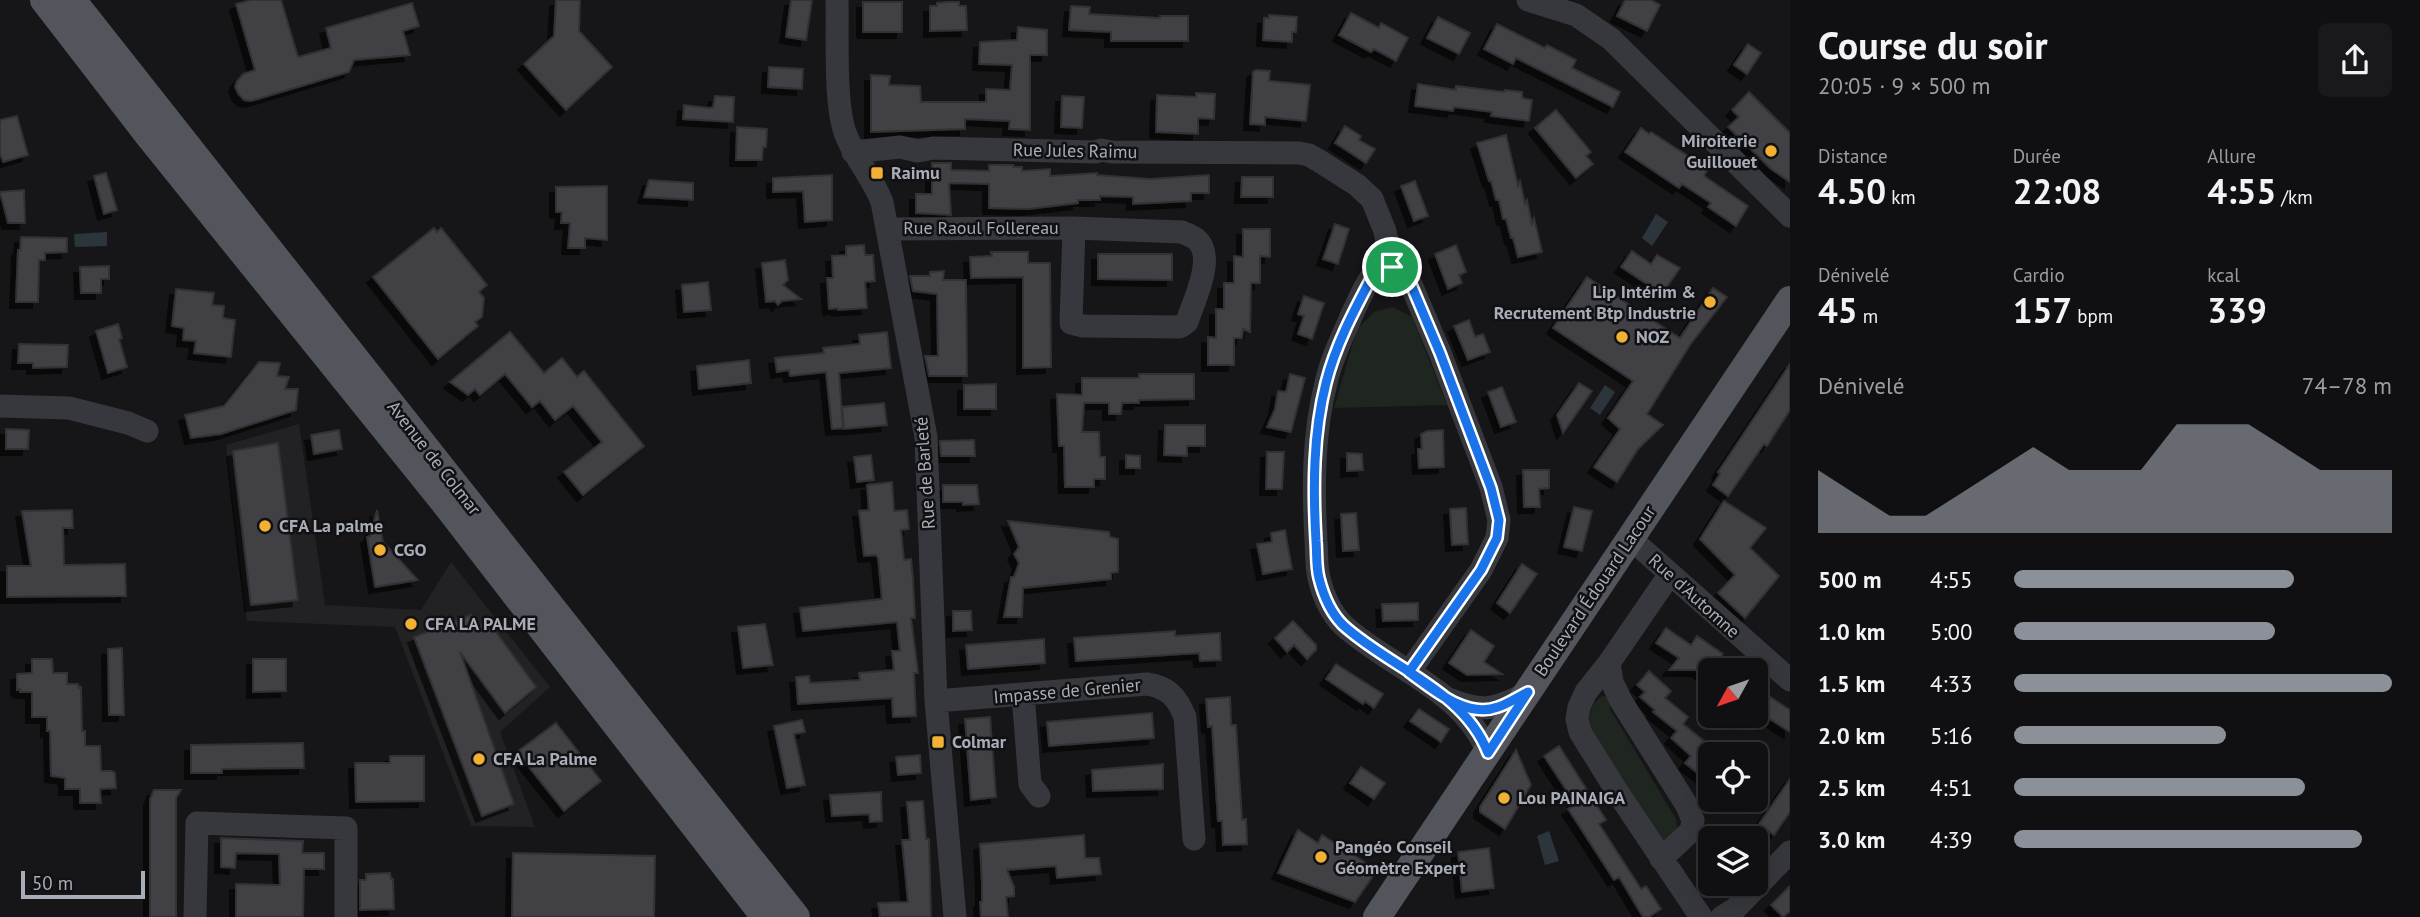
<!DOCTYPE html>
<html lang="fr">
<meta charset="utf-8">
<style>
body{margin:0;font-family:"PT Sans",sans-serif;background:#19191b;color:#f1f3f6;height:100vh;display:flex;flex-direction:column;font-size:26px;white-space:nowrap}
*{box-sizing:border-box;margin:0}
p{font-size:23px;color:#9c9d9f}
.icon{flex:none;width:38px;height:38px;fill:none;stroke:currentColor;stroke-width:2;stroke-linecap:round;stroke-linejoin:round}
.map{position:relative;flex:1;overflow:hidden}
.panel{display:flex;flex-direction:column;background:#101012;width:630px}
.panel>*{flex:none}
.needle{width:46px;rotate:230deg}
.tools{position:absolute;left:1698px;top:658px;display:grid;gap:14px}
.tools a{display:grid;place-items:center;width:70px;height:70px;border-radius:10px;background:#101012;box-shadow:0 7px 28px #0002,0 0 0 2px #303032;font-size:35px}
.scale{position:absolute;left:21px;bottom:18px;width:124px;box-sizing:border-box;padding-left:7px;border:4px solid #a8adb8;border-top:0;font-size:19px;line-height:24px;white-space:nowrap;color:#a8adb8;-webkit-text-stroke:5px #111113;paint-order:stroke}
.pin{position:absolute;display:grid;place-items:center;width:60px;height:60px;color:#fff;margin:-30px;border:4px solid #fff;border-radius:50%;box-shadow:0 2px 7px #0007}
.round{display:grid;place-items:center;flex:none;width:74px;height:74px;border-radius:10px;background:#19191b}
.headline{display:flex;align-items:center;justify-content:space-between;height:119px;padding:0 28px}
h1{font-size:38px;font-weight:600;line-height:52px}
.figures{display:grid;grid-template-columns:repeat(3,1fr);gap:10px;height:119px;padding:7px 28px}
.figures div{display:grid;align-content:center}
.figures b{font-size:35px;font-weight:600}
.figures small{font-size:19px;font-weight:400}
.figures p{font-size:19px}
.chart{height:196px;padding:14px 28px}
.chart p{display:flex;justify-content:space-between}
.chart svg{width:100%;height:126px;margin-top:7px;fill:#8c9099;opacity:.7}
ul{padding:0 28px;list-style:none;font-size:23px}
li{display:grid;grid-template-columns:112px 84px 1fr;align-items:center;height:52px}
li i{height:18px;border-radius:9px;background:#8c9099}
main{display:flex;flex:1;min-height:0}
.map>svg:first-child{display:block}
.built{fill:#222225}
.green{fill:#1e261f}
.water{fill:#2c353c}
.building{fill:#404145;stroke:#303034;stroke-width:2;filter:url(#shadow)}
.lines{fill:none;stroke-linecap:round;stroke-linejoin:round}
.minor{stroke:#37383d;stroke-width:23}
.major{stroke:#53555c;stroke-width:28}
.route-casing{stroke:#fff;stroke-width:14}
.route{stroke:#1a73e8;stroke-width:9}
.poi-dot{fill:#f2b134;stroke:#111113;stroke-width:2.5}
.labels{text-anchor:middle;stroke-width:5;stroke-linejoin:round;paint-order:stroke}
.poi-label{font-size:18px;font-weight:bold;fill:#a8adb8;stroke:#111113;text-anchor:start}
.street-label{font-size:18px;fill:#a8adb8;stroke:#111113}
</style>
<main>
<div class="map">
<svg width="1790" height="917" viewBox="0 0 1790 917">
<defs>
<filter id="shadow"><feDropShadow dx="-6" dy="6" stdDeviation="0" flood-color="#0009"/></filter>
</defs>
<rect width="100%" height="100%" fill="#161618"/>
<!-- built -->
<path class="built" d="M299 424 325 605 421 610 451 562 550 687 500 732 535 827 471 826 395 627 247 621 226 445Z"/>
<!-- green -->
<path class="green" d="M1393 307 1412 317 1447 405 1334 408 1357 329 1374 312Z
M1602 696 1610 697V709L1676 819 1678 835 1668 842 1659 843 1591 740C1588 724 1587 706 1602 696Z"/>
<!-- water -->
<path class="water" d="M1656 214 1668 222 1652 246 1642 238Z
M107 232V246L75 247 74 234Z
M1605 385 1615 392 1600 415 1590 408Z
M1549 831 1559 861 1545 865 1537 836Z"/>
<!-- building -->
<path class="building" d="M251 0H281L298 57 331 48 326 28 412 3 419 26 403 31 410 55 354 60 349 72 251 101 244 100 239 95 235 87 237 81 243 74 255 70 236 4Z
M556 0H580L579 31 612 67 566 110 524 64 554 36Z
M791 0H812L806 40 786 37Z
M1625 0H1651L1660 5 1647 31 1617 16Z
M863 2H902V32H863Z
M947 2H959V6H966L967 30 930 31V6H937V3Z
M1071 6 1090 7 1089 14 1160 18V16H1188V41H1111V32L1069 30Z
M1351 13 1379 28 1381 23 1408 38 1396 61 1374 49 1371 52 1339 35Z
M1269 15 1297 17 1296 32H1292V42L1263 40 1264 18H1269Z
M1438 17 1470 33 1459 54 1427 38Z
M1497 24 1545 48 1547 45 1576 60 1572 68 1620 92 1613 107 1516 58 1513 64 1484 49Z
M1018 27 1047 30V55H1030V130L1009 129 1010 121 965 119V129L871 132V75L890 76 889 85 920 86 921 102H986V89L1010 90 1012 65 979 64 980 42 1017 40Z
M1748 44 1761 53 1747 74 1734 65Z
M769 67 803 69 802 89 768 87Z
M1256 70 1270 71 1269 81 1310 85 1306 121 1265 117V125L1250 124 1253 72Z
M1418 84 1456 90V86L1504 92 1505 90 1522 92V98L1532 100 1529 121 1491 116 1492 112 1454 107 1453 111 1415 106Z
M1749 92 1790 133V182L1771 169 1728 127 1739 117 1732 110Z
M1196 93 1215 94 1214 119 1198 118V134L1156 132 1157 95 1196 97Z
M715 96 734 97 733 122 683 119 684 105 710 108 713 107Z
M1062 96 1084 97 1082 128 1061 127Z
M1556 110 1591 152 1586 156 1593 164 1576 178 1535 128 1539 127H1536Z
M17 116 28 155 3 162 0 153V120Z
M1345 126 1361 136 1359 140 1375 149 1366 163 1335 143Z
M737 127 767 129 766 147H763L762 160H736Z
M1641 128 1649 134 1651 132 1708 169 1704 176 1748 206 1736 226 1708 207 1711 203 1682 184 1679 188 1625 152Z
M1506 135 1518 186 1520 181 1525 204 1527 200 1532 224 1534 218 1542 252 1518 257 1513 238H1511L1506 219H1503L1499 200H1496L1491 181H1489L1477 143Z
M932 163H951V170L989 171V165H1013V167H1022V171L1050 169V176L1097 173V175L1150 179 1209 175V193H1191V201L1133 204V197L1100 196V200H1078V203L1028 209 989 208V184L951 183 949 184 951 215 916 213V194H932Z
M106 173 117 210 104 214 94 176Z
M832 175V220L805 222 803 191 773 192V178Z
M1242 177H1273V197H1241Z
M649 180 693 183V200L644 197Z
M1415 181 1428 216 1414 221 1401 186Z
M607 186V240L585 238V248H568L570 223H561L562 212H556V187Z
M24 190 25 223H8L0 192Z
M1335 224 1349 229 1338 264 1323 259Z
M434 228 437 232 441 228 487 285 479 292 484 298 482 317 475 322 478 326 438 359 373 277Z
M1243 229H1270V257L1260 256V283H1251L1250 332 1243 329 1242 338H1234V365H1208V337L1216 338V309H1224V283H1234V256L1243 257Z
M21 237 67 238V252L45 253V260H39L38 302H16L18 250H20Z
M864 245 865 255H873L875 281 865 282 867 308 838 310V308L829 309 827 278H833L832 256 846 255V246Z
M1456 245 1466 272 1459 275 1462 283 1448 289 1435 254Z
M1632 251 1651 264 1657 255 1680 268 1662 294 1621 267Z
M991 252H1028V263H1050L1051 367 1023 368V277L971 278 970 257 992 256Z
M1098 254H1172V280L1098 279Z
M785 260 788 280 783 285 801 299 782 301 778 305 775 301 766 302 762 263Z
M109 266V279H101V293H81L80 267Z
M944 271 943 280H966L967 376H929L925 356H938L937 294 913 291 910 276H930V272Z
M1587 277 1680 338 1713 288 1727 297 1690 345 1647 414 1663 425 1638 449 1617 482 1594 467 1620 429 1608 418 1633 381 1553 328Z
M708 282 711 310 684 312 682 285Z
M176 289 214 293 212 305 224 306 223 318 235 320 231 357 194 353 196 341 183 340 184 328 172 326Z
M1304 296 1324 303 1312 339 1298 334 1304 316 1298 314Z
M1469 320 1475 337 1483 334 1490 352 1468 360 1454 326Z
M118 324 122 338 119 339 127 367 108 373 96 331Z
M510 332 544 373 562 358 577 377 584 371 644 446 583 495 564 472 602 442 573 406 555 420 540 401 532 407 505 374 480 395 475 389 468 395 450 382Z
M887 332 891 368 839 373 843 428 832 429 826 372 790 376 789 370 777 372 775 358 824 353 823 348 860 344 859 335Z
M19 344 68 345 67 367 33 368V363H18Z
M749 360 751 383 699 389 697 366Z
M259 362 280 363 277 376 289 377 285 389H298L296 410 221 434 191 438 185 415 224 406Z
M1790 364V410L1767 446 1764 444 1728 496 1713 485 1720 474 1718 472Z
M1139 374H1194V399L1139 400V403H1122L1121 414H1109V403H1084L1082 432H1099L1100 457H1105V479H1094V487H1065L1064 446H1059L1057 394 1082 395V378H1139Z
M1290 374 1305 378 1291 432 1267 427 1275 409 1278 391 1286 392Z
M1579 383 1592 391 1563 433 1557 415Z
M996 384V409H964V385Z
M1502 387 1516 422 1501 427 1488 392Z
M884 403 887 425 844 429 842 407Z
M1165 425H1205V446H1187V456L1164 455Z
M6 429 29 430 28 449H6Z
M339 430 342 449 314 454 311 435Z
M1443 430 1444 467 1419 468 1418 449H1422L1421 434 1427 431Z
M974 440 975 456H941L940 441Z
M278 443 298 600 251 605 233 451Z
M1267 452H1284L1282 489H1266Z
M1347 453 1362 454 1363 470 1347 471Z
M871 455 874 480 857 482 854 457Z
M1126 455 1140 456V468H1126Z
M1523 470H1549V488L1539 489 1540 507H1524Z
M892 482 894 511 907 510 909 529 901 530 904 560 911 559 913 580 915 618H911L918 673H914L916 716 893 717 892 698 798 704 796 677 809 676 810 683 860 680 859 673 894 670 892 651H900L897 622 803 631 800 608 882 599 878 558 876 555 864 556 859 511 869 510 867 485Z
M943 485H977L979 504 963 505V502H943Z
M1724 501 1766 528 1750 548 1779 576 1745 618 1718 593 1735 575 1700 539Z
M1574 507 1592 511 1582 551 1564 547Z
M1466 508 1468 544 1452 545 1450 509Z
M72 510 73 528H63L64 565 125 564 126 596 7 597V566H31L22 511Z
M377 510 383 542 418 580 375 587 367 537 370 536Z
M1356 513 1359 550 1343 551 1341 514Z
M1008 521 1109 532 1110 537 1118 539V572L1111 573V579L1023 588 1022 617H1004L1011 577H1014L1019 563 1014 554 1019 547Z
M1285 530 1292 569 1263 574 1257 544 1272 542 1271 533Z
M1522 564 1537 574 1510 613 1497 603Z
M1418 603V620L1383 621 1382 604Z
M953 611H971L972 630 953 631Z
M471 615 480 625 488 621 536 687 505 713 460 652 514 804 482 816 414 637Z
M1293 621 1316 645V650L1307 659 1294 645 1287 652 1275 638Z
M765 624 773 665 743 668 738 627Z
M1666 628 1691 645 1697 636 1723 654 1717 662 1730 670H1710V679L1697 670H1669L1679 658 1656 643Z
M1471 630 1494 646 1484 662 1502 674 1467 675 1449 663Z
M1175 631V636L1220 633 1221 660 1200 661 1199 653 1076 661 1074 638Z
M1044 639 1045 663 968 669 966 645Z
M122 648 124 715H109L108 649Z
M32 659H52L53 673H67V684H78L79 688 81 687 82 731H85V746H100L101 771H112L115 773 116 788 100 789 101 803H80V789H65V778L51 776 50 731H47V717H32V692H20V689L17 690V674L32 673Z
M253 659H286V691L253 692Z
M1336 664 1383 694 1374 708 1365 701 1363 704 1326 679Z
M1649 671 1671 691 1665 698 1688 717 1683 724 1704 741 1698 748 1710 758V783L1685 763 1691 756 1671 738 1677 731 1653 712 1655 710 1640 697 1645 692 1637 685Z
M1755 687 1790 710V732L1768 718 1764 724 1755 718Z
M1230 697 1231 725H1236L1242 820 1246 819 1247 844 1223 845 1222 821H1218L1212 726 1208 727 1206 699Z
M1419 709 1449 729 1441 742 1410 721Z
M1152 713 1154 738 1049 746 1047 722Z
M990 717 996 797 971 800 965 719Z
M802 720 805 732 794 734 805 785 787 788 774 726Z
M556 723 601 781 564 811 517 752Z
M303 743 304 768 222 769V773H191V745Z
M1559 746 1606 820 1599 824 1641 889 1646 886 1661 909 1649 917H1643L1619 877 1614 880 1568 809 1576 805 1544 756Z
M1516 750 1531 785 1505 829 1480 812V807Z
M920 755 921 773 898 775 896 757Z
M390 756H424V801L356 802 355 763H390Z
M1163 764V789L1093 791 1092 770Z
M1361 767 1385 783 1374 799 1350 783Z
M1790 779V812L1774 835 1759 824Z
M154 790H181L176 798V917H150V799Z
M881 792 882 821 870 822 869 814 832 816 830 795Z
M923 801 926 839H929L931 917H880L878 903 908 902 902 840H910L907 802Z
M1298 830 1318 843 1322 835 1377 870 1355 902 1278 873Z
M1084 835 1085 858H1099L1101 874 1057 878 1056 866 1007 870 1014 887V896L1006 897 1008 917H981L980 902H982V884L980 844Z
M221 838 303 841 302 853H324V869H304L303 917H236V884L280 885 279 854 236 853 235 868 221 867Z
M1489 848 1494 888 1462 892 1458 852Z
M513 853 655 856 654 917H512Z
M390 873 391 879H393L394 909 360 910V880H366V874Z
M1790 886V911L1783 917 1771 905Z"/>
<g class="lines">
<!-- minor -->
<path class="minor" d="M837 0C838 34 834 106 846 135 855 159 873 178 882 202L926 437 936 701 955 917
M1528 0 1576 15 1611 39 1790 216
M853 152 900 147 918 151 933 148 1096 152 1101 150 1112 152 1299 153 1309 155 1321 162 1357 185 1372 199 1385 231 1392 267
M888 229 1074 228 1182 232C1186 234 1192 236 1196 239 1217 256 1193 302 1187 322L1180 327 1083 326 1071 323 1074 228
M0 406 69 408 128 423 147 431
M1631 539 1790 680
M1670 574 1609 663 1586 692 1579 707 1577 719 1580 732 1618 793 1701 917
M1609 663 1612 682 1621 701 1686 804 1693 820 1691 831 1661 859
M1409 672 1481 570 1497 538 1499 520 1491 487 1440 353 1410 282 1399 268C1395 267 1388 265 1383 266 1370 269 1352 315 1346 328 1338 346 1330 364 1326 383 1313 434 1313 489 1316 541 1317 553 1316 567 1319 578 1323 595 1331 613 1343 625 1390 668 1464 690 1488 753
M1023 694 1030 784 1039 796
M1451 700C1485 714 1496 708 1528 693
M936 701 1147 684C1168 687 1177 697 1185 717L1194 839
M195 917 197 823 346 828V917
M1722 917 1735 909 1790 852"/>
<!-- major -->
<path class="major" d="M44 0 149 136 444 502 765 917
M72 0 796 917
M1377 917 1790 300"/>
</g>
<g class="lines">
<!-- route casing -->
<g class="route-casing">
<path id="route" d="M1392 267 1399 268 1410 282 1440 353 1491 488 1499 520 1497 538 1481 570 1409 672C1433 689 1466 719 1498 707 1508 704 1518 697 1528 692L1488 753C1464 690 1390 668 1343 625 1331 613 1323 594 1319 578 1316 567 1317 553 1316 541 1313 489 1313 434 1326 383 1336 343 1356 307 1375 271L1383 266 1392 267"/>
</g>
<!-- route -->
<use href="#route" class="route"/>
</g>
<!-- markers -->
<g class="poi-dot">
<circle cx="1771" cy="151" r="7"/>
<rect x="870" y="166" width="14" height="14" rx="3.5"/>
<circle cx="1710" cy="302" r="7"/>
<circle cx="1622" cy="337" r="7"/>
<circle cx="265" cy="526" r="7"/>
<circle cx="380" cy="550" r="7"/>
<circle cx="411" cy="624" r="7"/>
<rect x="931" y="735" width="14" height="14" rx="3.5"/>
<circle cx="479" cy="759" r="7"/>
<circle cx="1504" cy="798" r="7"/>
<circle cx="1321" cy="857" r="7"/>
</g>
<g class="labels">
<!-- poi labels -->
<g class="poi-label">
<text x="1757" y="147" text-anchor="end">Miroiterie<tspan x="1757" dy="21">Guillouet</tspan></text>
<text x="891" y="179">Raimu</text>
<text x="1696" y="298" text-anchor="end">Lip Intérim &amp;<tspan x="1696" dy="21">Recrutement Btp Industrie</tspan></text>
<text x="1636" y="343">NOZ</text>
<text x="279" y="532">CFA La palme</text>
<text x="394" y="556">CGO</text>
<text x="425" y="630">CFA LA PALME</text>
<text x="952" y="748">Colmar</text>
<text x="493" y="765">CFA La Palme</text>
<text x="1518" y="804">Lou PAINAIGA</text>
<text x="1335" y="853">Pangéo Conseil<tspan x="1335" dy="21">Géomètre Expert</tspan></text>
</g>
<!-- street labels -->
<g class="street-label">
<text transform="translate(1075 151) rotate(1)" y="6">Rue Jules Raimu</text>
<text x="981" y="234">Rue Raoul Follereau</text>
<text transform="translate(434 458) rotate(52)" y="6">Avenue de Colmar</text>
<text transform="translate(925 473) rotate(-94)" y="6">Rue de Barleté</text>
<text transform="translate(1595 591) rotate(-56)" y="6">Boulevard Édouard Lacour</text>
<text transform="translate(1694 596) rotate(42)" y="6">Rue d'Automne</text>
<text transform="translate(1067 691) rotate(-5)" y="6">Impasse de Grenier</text>
</g>
</g>
</svg>
<div class="tools">
<a><svg class="needle" viewBox="-14 -14 28 28"><path d="M0-13l5 13h-10z" fill="#e53935"/><path d="M0 13l5-13h-10z" fill="#9c9d9f"/></svg></a>
<a><svg class="icon" aria-label="locate" viewBox="0 0 24 24"><circle cx="12" cy="12" r="6"/><path d="M12 2v4M12 18v4M2 12h4M18 12h4"/></svg></a>
<a><svg class="icon" aria-label="layers" viewBox="0 0 24 24"><path d="M12 4l9 5-9 5-9-5zM3 14l9 5 9-5"/></svg></a>
</div>
<div class="scale">50 m</div>
<div class="pin" style="left:1392px;top:267px;background:#1e9e55"><svg class="icon" aria-label="arrive" viewBox="0 0 24 24"><path d="M6 21V4h12l-3 4 3 4H6"/></svg></div>
</div>
<section class="panel">
<div class="headline"><div><h1>Course du soir</h1><p>20:05 · 9 × 500 m</p></div><a class="round"><svg class="icon" aria-label="share" viewBox="0 0 24 24"><path d="M12 15V3M7 8l5-5 5 5M5 13v7h14v-7"/></svg></a></div>
<div class="figures">
<div><p>Distance</p><b>4.50<small> km</small></b></div>
<div><p>Durée</p><b>22:08</b></div>
<div><p>Allure</p><b>4:55<small> /km</small></b></div>
</div>
<div class="figures">
<div><p>Dénivelé</p><b>45<small> m</small></b></div>
<div><p>Cardio</p><b>157<small> bpm</small></b></div>
<div><p>kcal</p><b>339</b></div>
</div>
<div class="chart"><p><span>Dénivelé</span>74–78 m</p>
<svg viewBox="0 0 160 44" preserveAspectRatio="none"><path d="M0 44V22L10 30L20 38L30 38L40 30L50 22L60 14L70 22L80 22L90 22L100 6L110 6L120 6L130 14L140 22L150 22L160 22V44z"/></svg>
</div>
<ul>
<li><b>500 m</b>4:55<i style="width:74%"></i></li>
<li><b>1.0 km</b>5:00<i style="width:69%"></i></li>
<li><b>1.5 km</b>4:33<i style="width:100%"></i></li>
<li><b>2.0 km</b>5:16<i style="width:56%"></i></li>
<li><b>2.5 km</b>4:51<i style="width:77%"></i></li>
<li><b>3.0 km</b>4:39<i style="width:92%"></i></li>
</ul>
</section>
</main>
